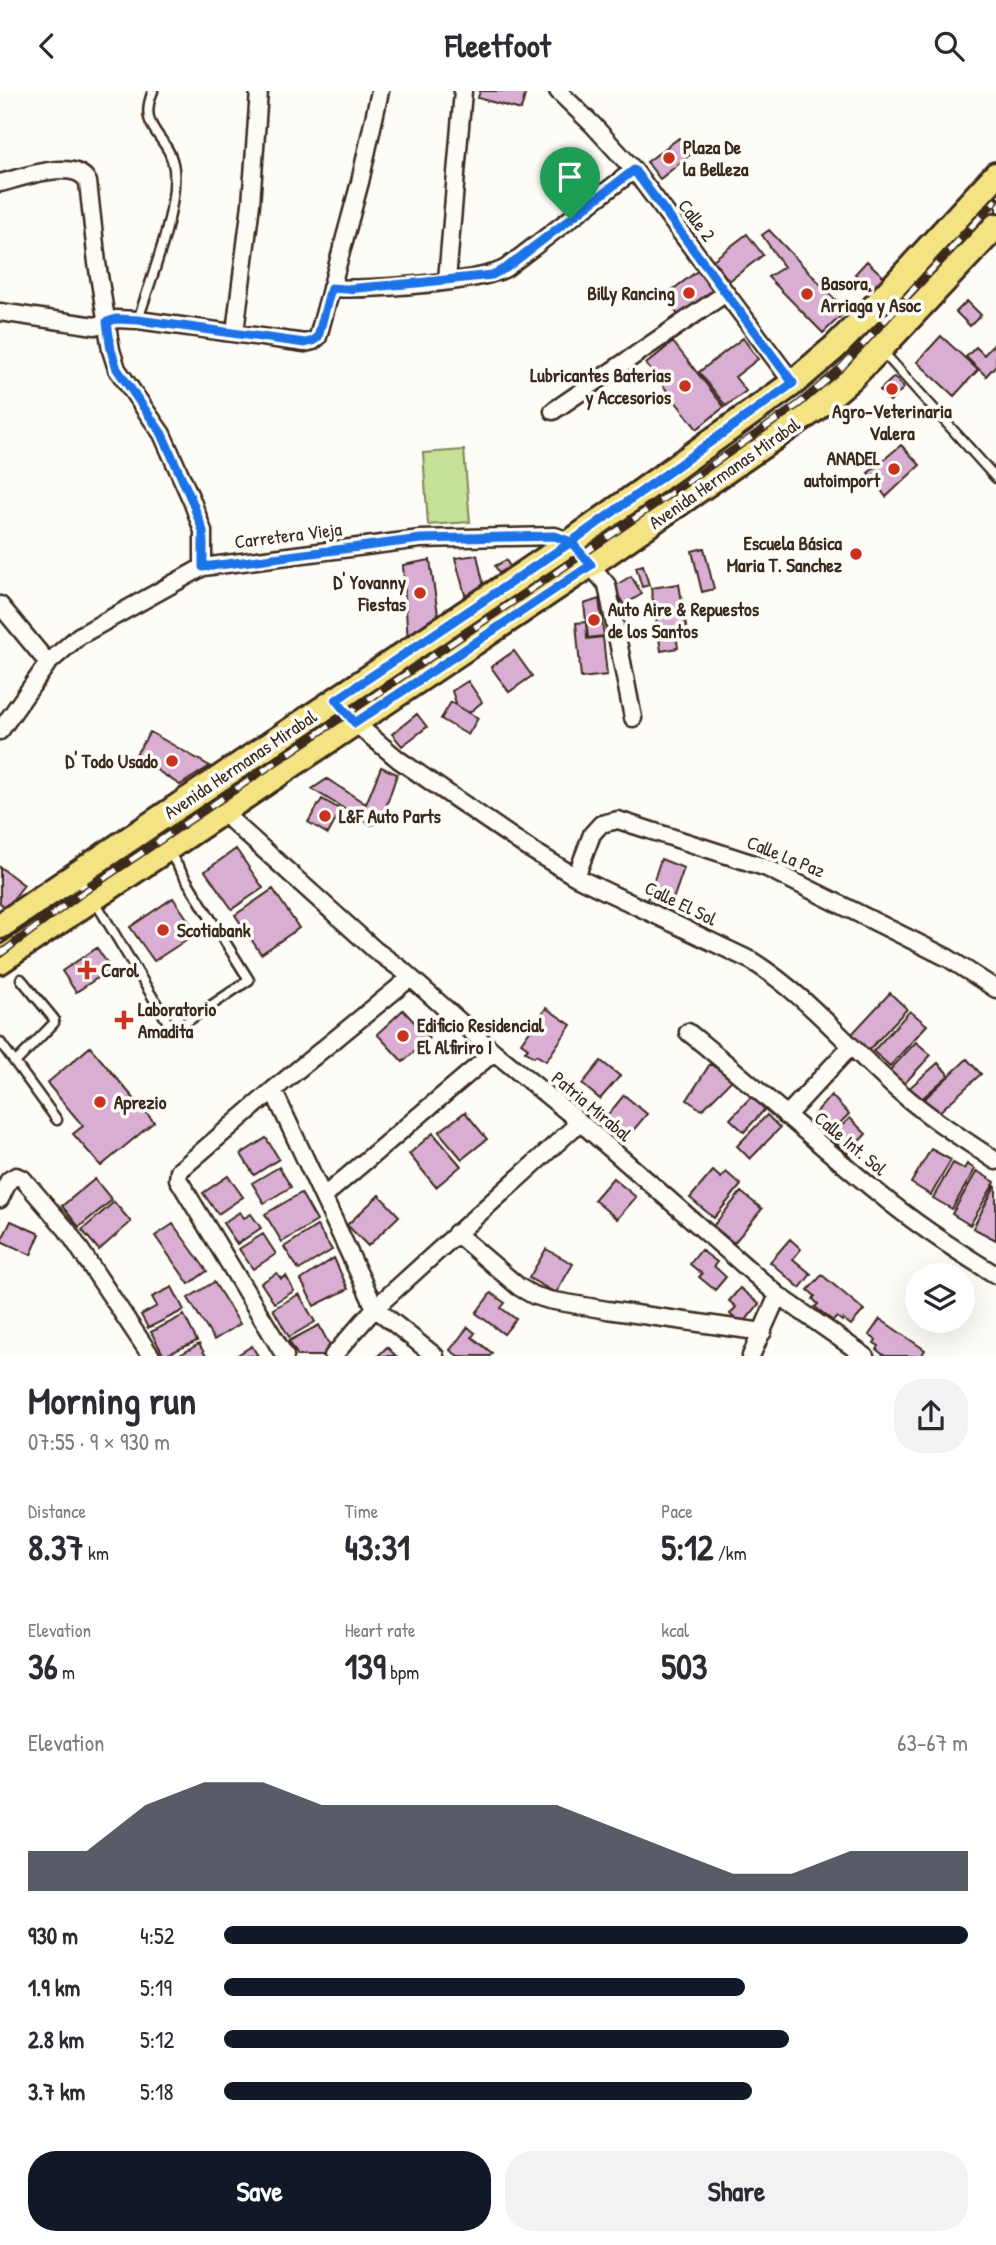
<!DOCTYPE html>
<meta charset="utf-8">
<style>
body{margin:0;font-family:"Patrick Hand",sans-serif;background:#f2f2f3;color:#2b2b33;height:100vh;display:flex;flex-direction:column;font-size:26px;white-space:nowrap}
*{box-sizing:border-box;margin:0}
p{font-size:23px;color:#7c7c81}
.icon{flex:none;width:38px;height:38px;fill:none;stroke:currentColor;stroke-width:2;stroke-linecap:round;stroke-linejoin:round}
.map{position:relative;height:1265px;overflow:hidden}
.details{display:flex;flex-direction:column;background:#fff;flex:1}
.details>*{flex:none}
.controls{position:absolute;left:905px;top:1172px;display:grid;gap:14px}
.controls a{display:grid;place-items:center;width:70px;height:70px;border-radius:50%;background:#fff;box-shadow:0 7px 28px #0002;font-size:35px}
.pin{position:absolute;display:grid;place-items:center;width:60px;height:60px;color:#fff;margin:-72px -30px;border-radius:50% 50% 50% 0;rotate:-45deg;box-shadow:0 0 7px #0007}
.pin .icon{rotate:45deg}
.round{display:grid;place-items:center;flex:none;width:74px;height:74px;border-radius:28px;background:#f2f2f3}
.head{display:flex;align-items:center;justify-content:space-between;height:119px;padding:0 28px}
h1{font-size:38px;font-weight:700;line-height:52px}
.stats{display:grid;grid-template-columns:repeat(3,1fr);gap:10px;height:119px;padding:7px 28px}
.stats div{display:grid;align-content:center}
.stats b{font-size:35px;font-weight:700}
.stats small{font-size:19px;font-weight:400}
.stats p{font-size:19px}
.chart{height:196px;padding:14px 28px}
.chart p{display:flex;justify-content:space-between}
.chart svg{width:100%;height:126px;margin-top:7px;fill:#111827;opacity:.7}
.primary-button{display:flex;gap:14px;margin-top:auto;padding:14px 28px}
.primary-button a{flex:1;height:80px;border-radius:28px;background:#111827;color:#fff;font-size:28px;font-weight:700;line-height:80px;text-align:center}
.primary-button a+a{background:#f2f2f3;color:#2b2b33}
ul{padding:0 28px;list-style:none;font-size:23px}
li{display:grid;grid-template-columns:112px 84px 1fr;align-items:center;height:52px}
li i{height:18px;border-radius:9px;background:#111827}
header{display:flex;justify-content:space-between;align-items:center;height:91px;padding:0 28px;background:#fff;font-size:32px;font-weight:700}
.map>svg:first-child{display:block}
.pitch{fill:#c5e097;stroke:#80855a;stroke-width:2}
.building{fill:#d9aed2;stroke:#3b2a1e;stroke-width:2}
.lines{fill:none;stroke-linecap:round;stroke-linejoin:round}
.lane-casing{stroke:#3b2a1e;stroke-width:13}
.street-casing{stroke:#3b2a1e;stroke-width:21}
.primary-casing{stroke:#3b2a1e;stroke-width:30}
.lane{stroke:#fdfcf7;stroke-width:8}
.street{stroke:#fdfcf7;stroke-width:16}
.primary{stroke:#f4e382;stroke-width:24}
.rail-casing{stroke:#3b2a1e;stroke-width:8}
.rail{stroke:#fdfcf7;stroke-width:5;stroke-dasharray:16;stroke-linecap:butt}
.route-casing{stroke:#fff;stroke-width:14}
.route{stroke:#1a73e8;stroke-width:9}
.poi-dot{fill:#c8321e;stroke:#fdfcf7;stroke-width:2.5}
.labels{text-anchor:middle;stroke-width:7;stroke-linejoin:round;paint-order:stroke}
.poi-label{font-size:19px;font-weight:bold;fill:#3b2a1e;stroke:#fdfcf7;text-anchor:start}
.street-label{font-size:19px;fill:#3b2a1e;stroke:#fdfcf7}
</style>
<header><svg class="icon" aria-label="back" viewBox="0 0 24 24"><path d="M15 5l-7 7 7 7"/></svg>Fleetfoot<svg class="icon" aria-label="search" viewBox="0 0 24 24"><circle cx="10" cy="10" r="6"/><path d="M15 15l6 6"/></svg></header>
<div class="map">
<svg width="996" height="1265" viewBox="0 0 996 1265">
<rect width="100%" height="100%" fill="#fdfcf7"/>
<filter id="ink" filterUnits="userSpaceOnUse"><feTurbulence type="fractalNoise" baseFrequency=".0143" numOctaves="2"/><feDisplacementMap in="SourceGraphic" scale="14" xChannelSelector="R" yChannelSelector="G"/><feConvolveMatrix kernelMatrix="1 2 1 2 8 2 1 2 1" color-interpolation-filters="sRGB"/></filter>
<g filter="url(#ink)">
<!-- pitch -->
<path class="pitch" d="M464 359 470 431 428 434 423 362Z"/>
<!-- building -->
<path class="building" d="M480 0H526L521 19 478 7Z
M679 47 691 63 660 88 647 71Z
M996 88V145L943 204 914 178Z
M769 139 846 220 823 242 768 186 784 176 762 144Z
M747 143 763 164 729 190 713 169Z
M867 170 887 189 875 202 855 183Z
M699 179 714 198 679 225 664 205Z
M967 210 981 224 970 235 956 221Z
M941 245 978 279 954 305 917 271Z
M743 247 758 268 735 286 746 300 726 315 699 281Z
M673 251 724 316 697 338 646 273Z
M993 254 996 257V274L986 285 966 266 976 256 984 264Z
M894 286 904 297 890 310 880 299Z
M901 354 920 374 886 406 868 382Z
M704 457 714 498 702 501 692 460Z
M477 464 485 500 467 511 455 467Z
M430 469 439 530 408 551 403 474Z
M506 469 512 479 501 485 495 475Z
M643 474 649 494 642 496 636 476Z
M631 485 642 503 624 514 613 496Z
M679 493 687 541 676 543 678 557 661 560 651 497Z
M599 508 604 545 588 547 584 513Z
M586 531 587 548 603 546 607 584 581 587 576 532Z
M514 560 532 585 509 601 491 576Z
M468 590 482 611 469 622 457 615 452 600Z
M451 611 478 627 468 644 441 628Z
M417 623 427 636 402 655 392 643Z
M150 641 210 675 180 694 135 665Z
M381 676 397 683 381 731 371 734 312 698 327 688 366 713Z
M322 708 341 719 328 743 308 731Z
M236 758 263 797 232 818 205 780Z
M661 768 684 777 669 820 646 812Z
M0 776 24 794 6 817 0 812Z
M273 798 299 837 261 863 235 824Z
M173 807 197 842 154 870 130 836Z
M97 857 111 878 76 901 62 880Z
M890 902 907 918 868 960 851 944Z
M546 917 571 934 546 970 536 964 534 966 525 960 528 957 521 952Z
M403 919 429 947 403 971 377 943Z
M910 920 927 934 890 975 873 960Z
M916 951 931 964 903 994 888 981Z
M90 956 154 1031 101 1075 73 1043 83 1035 47 992Z
M967 968 981 983 937 1023 920 1012Z
M601 970 620 985 600 1008 582 993Z
M938 972 949 984 918 1011 907 999Z
M710 973 733 988 702 1019 687 1009Z
M624 1004 647 1023 626 1048 603 1030Z
M831 1004 849 1023 824 1048 810 1036 813 1025Z
M751 1006 765 1018 744 1041 730 1028Z
M465 1021 487 1048 462 1068 439 1041Z
M767 1024 780 1037 750 1068 737 1055Z
M850 1027 866 1043 847 1063 830 1046Z
M433 1042 461 1075 436 1096 409 1063Z
M266 1047 279 1068 254 1084 241 1063Z
M931 1058 951 1069 931 1104 911 1092Z
M953 1072 964 1078 967 1073 975 1078 952 1118 933 1107Z
M279 1076 291 1096 264 1112 252 1092Z
M713 1080 721 1087 726 1081 741 1094 714 1127 690 1107Z
M977 1080 995 1091 970 1134 952 1123Z
M228 1085 243 1106 218 1123 203 1102Z
M613 1087 636 1106 617 1128 594 1109Z
M95 1088 112 1109 79 1136 62 1115Z
M995 1095 996 1096V1149L973 1137Z
M741 1101 762 1118 734 1152 713 1135Z
M301 1102 317 1130 282 1151 265 1123Z
M379 1104 399 1125 368 1155 347 1134Z
M114 1111 131 1131 99 1159 82 1139Z
M240 1121 244 1127 251 1123 261 1137 237 1153 223 1132Z
M11 1130 40 1143 31 1164 1 1150Z
M173 1133 207 1180 189 1193 155 1145Z
M317 1135 332 1159 299 1179 284 1156Z
M263 1143 276 1163 253 1178 239 1158Z
M790 1148 801 1158 793 1168 811 1183 800 1197 770 1171Z
M546 1158 573 1173 556 1202 529 1187Z
M701 1159 717 1171 714 1175 726 1186 715 1199 699 1186 702 1183 690 1173Z
M334 1167 348 1198 314 1215 301 1189Z
M277 1182 281 1188 286 1185 294 1200 274 1212 261 1192Z
M822 1184 864 1219 851 1234 843 1228 842 1230 837 1226 833 1230 815 1216 818 1213 813 1208 815 1205 808 1199Z
M214 1191 240 1233 214 1249 188 1207Z
M172 1196 184 1219 148 1237 141 1224 157 1215 152 1206Z
M740 1197 759 1213 742 1234 730 1223 736 1216 729 1210Z
M491 1202 505 1212 501 1217 516 1228 504 1243 476 1222Z
M299 1203 315 1231 289 1246 273 1218Z
M184 1224 197 1250 164 1265 151 1241Z
M880 1228 925 1259 921 1265H885L877 1259 879 1255 874 1252 876 1249 869 1244Z
M319 1234 333 1261 329 1265H298L289 1250Z
M468 1236 475 1242 472 1246 492 1262 490 1265H458L450 1259Z
M199 1253 206 1265H178Z
M252 1255 258 1265H236Z
M387 1256 396 1265H378Z"/>
<g class="lines">
<!-- lane casing -->
<g class="lane-casing">
<path id="lane" d="M138 229C151 187 178 121 174 78 170 43 136 40 153 0
M882 260 996 387
M76 787 93 807 173 940 249 889 169 761
M0 951 57 1029
M15 972 54 932V928L21 888"/>
</g>
<!-- street casing -->
<g class="street-casing">
<path id="street" d="M558 0 593 34 634 79 793 292
M0 92C21 87 76 66 88 91L97 172 111 259 117 278 162 343 192 410 203 440V476
M447 189 463 0
M331 197C364 199 481 192 506 177L634 79
M0 221 95 235 116 228 138 229 305 252 313 250 318 246 360 91 380 0
M235 241 251 113 259 0
M553 320 726 202
M0 514 48 572
M336 609 355 632 399 669 528 757 576 786 752 870C808 905 850 958 900 1001 930 1027 963 1048 996 1070
M0 640 48 572 79 545 203 476 420 448 555 445 571 451 607 494 633 627
M221 720 375 859 401 878 494 961 580 1031 778 1204 865 1265
M576 786 592 743 601 733 618 729 767 777 948 867 996 898
M688 941C753 993 813 1049 877 1101 914 1132 955 1159 996 1184
M273 999 375 1217 435 1265
M786 1025 851 955
M323 1106 494 961
M0 1108 9 1089 16 1085 23 1088 67 1139 151 1265
M456 1142 519 1196 533 1204 549 1209 607 1219 763 1241
M285 1265 178 1088 179 1080 273 999 410 887
M333 1265 375 1217 580 1031
M751 1265 778 1204"/>
</g>
<!-- primary casing -->
<g class="primary-casing">
<path id="primary" d="M0 835 571 451 793 292 834 257 868 223 996 84
M0 870 591 473 814 319 850 288 880 258 996 135"/>
</g>
<!-- lane -->
<use href="#lane" class="lane"/>
<!-- street -->
<use href="#street" class="street"/>
<!-- primary -->
<use href="#primary" class="primary"/>
<!-- rail casing -->
<g class="rail-casing">
<path id="rail" d="M0 863 78 805 601 451 799 313 842 276 996 109"/>
</g>
<!-- rail -->
<use href="#rail" class="rail"/>
</g>
</g>
<g class="lines" filter="url(#ink)">
<!-- route casing -->
<g class="route-casing">
<path id="route" d="M570 128 634 79 793 292 571 451 336 609 355 632 591 474 571 451 555 445 421 448 203 476V440L192 410 162 343 117 278 111 259 107 231 116 228 138 229 305 252 313 250 318 246 331 197 346 198 417 192 492 184 506 177 570 128"/>
</g>
<!-- route -->
<use href="#route" class="route"/>
</g>
<!-- markers -->
<g class="poi-dot">
<circle cx="669" cy="67" r="7"/>
<circle cx="689" cy="202" r="7"/>
<circle cx="807" cy="203" r="7"/>
<circle cx="685" cy="295" r="7"/>
<circle cx="892" cy="298" r="7"/>
<circle cx="894" cy="378" r="7"/>
<circle cx="856" cy="463" r="7"/>
<circle cx="420" cy="502" r="7"/>
<circle cx="594" cy="529" r="7"/>
<circle cx="172" cy="670" r="7"/>
<circle cx="325" cy="725" r="7"/>
<circle cx="163" cy="839" r="7"/>
<path d="M83.5 868.5h7v7h7v7h-7v7h-7v-7h-7v-7h7z"/>
<path d="M120.5 918.5h7v7h7v7h-7v7h-7v-7h-7v-7h7z"/>
<circle cx="403" cy="945" r="7"/>
<circle cx="100" cy="1011" r="7"/>
</g>
<g class="labels">
<!-- poi labels -->
<g class="poi-label">
<text x="683" y="63">Plaza De<tspan x="683" dy="22">la Belleza</tspan></text>
<text x="821" y="199">Basora,<tspan x="821" dy="22">Arriaga y Asoc</tspan></text>
<text x="675" y="209" text-anchor="end">Billy Rancing</text>
<text x="671" y="291" text-anchor="end">Lubricantes Baterias<tspan x="671" dy="22">y Accesorios</tspan></text>
<text x="892" y="327" text-anchor="middle">Agro-Veterinaria<tspan x="892" dy="22">Valera</tspan></text>
<text x="880" y="374" text-anchor="end">ANADEL<tspan x="880" dy="22">autoimport</tspan></text>
<text x="842" y="459" text-anchor="end">Escuela Básica<tspan x="842" dy="22">Maria T. Sanchez</tspan></text>
<text x="406" y="498" text-anchor="end">D' Yovanny<tspan x="406" dy="22">Fiestas</tspan></text>
<text x="608" y="525">Auto Aire &amp; Repuestos<tspan x="608" dy="22">de los Santos</tspan></text>
<text x="158" y="677" text-anchor="end">D' Todo Usado</text>
<text x="339" y="732">L&amp;F Auto Parts</text>
<text x="177" y="846">Scotiabank</text>
<text x="101" y="886">Carol</text>
<text x="138" y="925">Laboratorio<tspan x="138" dy="22">Amadita</tspan></text>
<text x="417" y="941">Edificio Residencial<tspan x="417" dy="22">El Alfiriro I</tspan></text>
<text x="114" y="1018">Aprezio</text>
</g>
<!-- street labels -->
<g class="street-label">
<text transform="translate(697 129) rotate(53)" y="7">Calle 2</text>
<text transform="translate(724 382) rotate(-35)" y="7">Avenida Hermanas Mirabal</text>
<text transform="translate(288 444) rotate(-7)" y="7">Carretera Vieja</text>
<text transform="translate(240 673) rotate(-34)" y="7">Avenida Hermanas Mirabal</text>
<text transform="translate(786 765) rotate(22)" y="7">Calle La Paz</text>
<text transform="translate(681 812) rotate(26)" y="7">Calle El Sol</text>
<text transform="translate(592 1015) rotate(40)" y="7">Patria Mirabal</text>
<text transform="translate(851 1052) rotate(40)" y="7">Calle Int. Sol</text>
</g>
</g>
</svg>
<div class="controls">
<a><svg class="icon" aria-label="layers" viewBox="0 0 24 24"><path d="M12 4l9 5-9 5-9-5zM3 14l9 5 9-5"/></svg></a>
</div>
<div class="pin" style="left:570px;top:128px;background:#1e9e55"><svg class="icon" aria-label="arrive" viewBox="0 0 24 24"><path d="M6 21V4h12l-3 4 3 4H6"/></svg></div>
</div>
<section class="details">
<div class="head"><div><h1>Morning run</h1><p>07:55 · 9 × 930 m</p></div><a class="round"><svg class="icon" aria-label="share" viewBox="0 0 24 24"><path d="M12 15V3M7 8l5-5 5 5M5 13v7h14v-7"/></svg></a></div>
<div class="stats">
<div><p>Distance</p><b>8.37<small> km</small></b></div>
<div><p>Time</p><b>43:31</b></div>
<div><p>Pace</p><b>5:12<small> /km</small></b></div>
</div>
<div class="stats">
<div><p>Elevation</p><b>36<small> m</small></b></div>
<div><p>Heart rate</p><b>139<small> bpm</small></b></div>
<div><p>kcal</p><b>503</b></div>
</div>
<div class="chart"><p><span>Elevation</span>63–67 m</p>
<svg viewBox="0 0 160 44" preserveAspectRatio="none"><path d="M0 44V30L10 30L20 14L30 6L40 6L50 14L60 14L70 14L80 14L90 14L100 22L110 30L120 38L130 38L140 30L150 30L160 30V44z"/></svg>
</div>
<ul>
<li><b>930 m</b>4:52<i style="width:100%"></i></li>
<li><b>1.9 km</b>5:19<i style="width:70%"></i></li>
<li><b>2.8 km</b>5:12<i style="width:76%"></i></li>
<li><b>3.7 km</b>5:18<i style="width:71%"></i></li>
</ul>
<div class="primary-button"><a>Save</a><a>Share</a></div>
</section>
